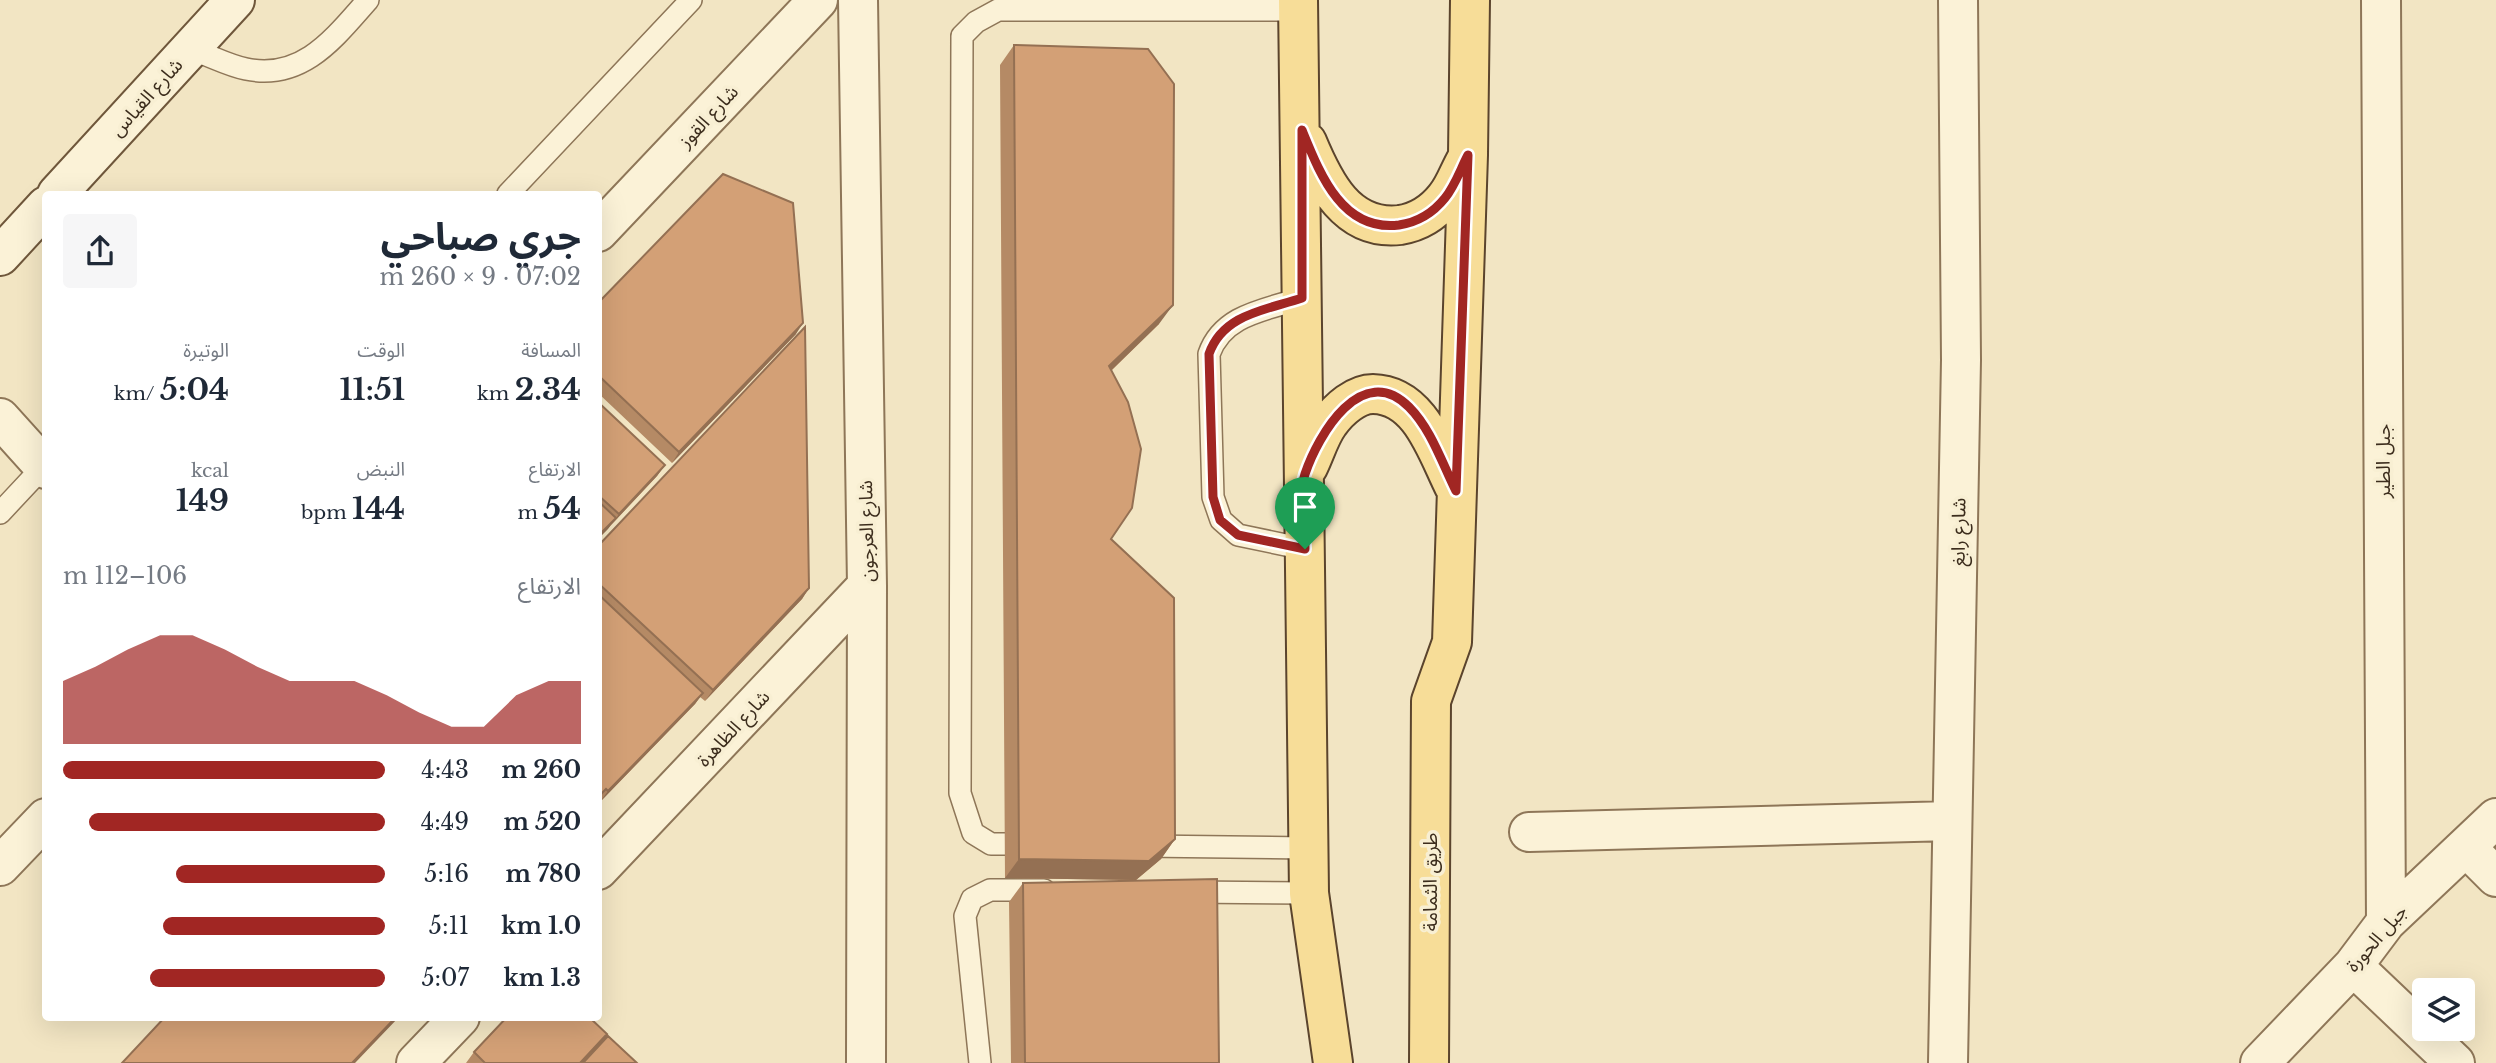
<!DOCTYPE html>
<html lang="ar">
<meta charset="utf-8">
<style>
body{margin:0;font-family:"Libre Baskerville","Noto Sans Arabic",serif;background:#f6f6f7;color:#1f2937;direction:rtl;height:100vh;display:flex;flex-direction:column;font-size:26px;white-space:nowrap}
*{box-sizing:border-box;margin:0}
p{font-size:23px;color:#747a83}
.icon{flex:none;width:38px;height:38px;fill:none;stroke:currentColor;stroke-width:2;stroke-linecap:round;stroke-linejoin:round}
.map{position:relative;flex:1;overflow:hidden;direction:ltr}
.side{position:absolute;left:42px;top:191px;width:560px;height:830px;display:flex;flex-direction:column;background:#fff;border-radius:7px;box-shadow:0 7px 28px #0002;direction:rtl}
.side>*{flex:none}
.tools{position:absolute;left:2412px;top:978px;display:grid;gap:14px}
.tools a{display:grid;place-items:center;width:63px;height:63px;border-radius:7px;background:#fff;box-shadow:0 7px 28px #0002;font-size:35px}
.pin{position:absolute;display:grid;place-items:center;width:60px;height:60px;color:#fff;margin:-72px -30px;border-radius:50% 50% 50% 0;rotate:-45deg;box-shadow:0 0 7px #0007}
.pin .icon{rotate:45deg}
.round{display:grid;place-items:center;flex:none;width:74px;height:74px;border-radius:7px;background:#f6f6f7}
.headline{display:flex;align-items:center;justify-content:space-between;height:119px;padding:0 21px}
h1{font-size:38px;font-weight:700;line-height:52px}
.stats{display:grid;grid-template-columns:repeat(3,1fr);gap:10px;height:119px;padding:7px 21px}
.stats div{display:grid;align-content:center}
.stats b{font-size:30px;font-weight:700}
.stats small{font-size:19px;font-weight:400}
.stats p{font-size:19px}
.chart{height:196px;padding:14px 21px}
.chart p{display:flex;justify-content:space-between}
.chart svg{width:100%;height:126px;margin-top:7px;fill:#a12623;opacity:.7}
ul{padding:0 21px;list-style:none;font-size:23px}
li{display:grid;grid-template-columns:112px 84px 1fr;align-items:center;height:52px}
li i{height:18px;border-radius:9px;background:#a12623}
.map>svg:first-child{display:block}
.lines{fill:none;stroke-linecap:round;stroke-linejoin:round}
.lane-casing{stroke:#8e7658;stroke-width:24}
.street-casing{stroke:#8e7658;stroke-width:42}
.secondary-casing{stroke:#6f573b;stroke-width:42}
.primary-casing{stroke:#5b442d;stroke-width:42}
.lane{stroke:#fbf2d7;stroke-width:21}
.street{stroke:#fbf2d7;stroke-width:38}
.secondary{stroke:#fbf2d7;stroke-width:38}
.primary{stroke:#f7dd98;stroke-width:38}
.wall{fill:#b58a65}
.shaded-wall{fill:#947053}
.building{fill:#d3a076;stroke:#947053;stroke-width:2}
.route-casing{stroke:#fff;stroke-width:14}
.route{stroke:#a12623;stroke-width:9}
.labels{text-anchor:middle;stroke-width:7;stroke-linejoin:round;paint-order:stroke}
.street-label{font-size:19px;fill:#3c2d1d;stroke:#f8efd3}
</style>
<div class="map">
<svg width="2496" height="1063" viewBox="0 0 2496 1063">
<rect width="100%" height="100%" fill="#f2e5c3"/>
<g class="lines">
<!-- lane casing -->
<g class="lane-casing">
<path id="lane" d="M189 49C208 54 226 65 246 69 303 81 335 37 368 0
M508 194 691 0
M1302 298C1266 310 1223 314 1209 354L1213 497 1221 520 1238 535 1305 549
M0 513 43 467
M1033 844H991L973 833 960 793 962 36 976 22 998 10H1299
M1143 846 1309 848
M1188 892 1309 893
M980 1063 965 916 972 899 990 890H1044"/>
</g>
<!-- street casing -->
<g class="street-casing">
<path id="street" d="M858 0 867 586 866 1063
M2381 0 2386 922
M598 232 818 0
M0 418 46 469
M1529 832 1952 821
M2467 848 2496 877
M0 866 46 818
M598 870 867 586
M2353 966 2455 1063
M416 1063 460 1017
M1948 1063 1961 360 1958 0
M2260 1063 2353 966 2386 922 2496 818"/>
</g>
<!-- secondary casing -->
<g class="secondary-casing">
<path id="secondary" d="M57 194 235 0
M0 256 46 206"/>
</g>
<!-- primary casing -->
<g class="primary-casing">
<path id="primary" d="M1298 0 1309 893 1333 1063
M1307 142C1324 183 1347 231 1400 225 1419 222 1433 213 1445 198 1454 188 1459 172 1466 160
M1308 467C1315 453 1320 435 1329 423 1339 409 1356 394 1373 394 1420 395 1436 450 1454 486
M1429 1063 1431 701 1452 642 1468 155 1470 0"/>
</g>
<!-- lane -->
<use href="#lane" class="lane"/>
<!-- street -->
<use href="#street" class="street"/>
<!-- secondary -->
<use href="#secondary" class="secondary"/>
<!-- primary -->
<use href="#primary" class="primary"/>
</g>
<!-- wall -->
<path class="wall" d="M1014 45 1159 324 1111 371V539L1175 839 1161 859 1136 880 1005 878 1000 65Z
M598 303 796 334 672 463 598 393Z
M598 402 665 465 657 476 598 539Z
M598 546 809 588 802 599 705 701 700 697 695 704 600 802 598 800Z
M1023 883 1219 1063H1011L1009 902Z
M607 1034 600 1045 583 1063H466L474 1052Z"/>
<!-- shaded-wall -->
<path class="shaded-wall" d="M1173 305 1159 324 1095 386 1109 366Z
M803 323 796 334 672 463 679 452Z
M665 465 657 476 611 525 619 514Z
M616 518 608 529 598 539V536Z
M809 588 802 599 705 701 713 690Z
M703 693 695 704 600 802 608 791Z
M1175 839 1161 859 1136 880 1005 878 1019 859Z
M396 1017H399L355 1063H352Z
M607 1034 600 1045 583 1063H580Z"/>
<!-- building -->
<path class="building" d="M1014 45 1148 49 1174 84 1173 305 1109 366 1128 402 1141 449 1132 508 1111 539 1174 598 1175 839 1149 861 1019 859Z
M723 174 793 203 803 323 679 452 598 375V303Z
M805 327 809 588 713 690 598 583V546Z
M598 402 665 465 619 514 598 495Z
M598 501 616 518 598 536Z
M598 594 703 693 608 791 606 789 598 797Z
M1217 879 1219 1063H1025L1023 883Z
M165 1017H396L352 1063H122Z
M507 1017H589L607 1034 580 1063H485L474 1052Z
M608 1036 637 1063H583Z"/>
<g class="lines">
<!-- route casing -->
<g class="route-casing">
<path id="route" d="M1302 130C1320 174 1342 232 1399 225 1419 222 1433 213 1445 198 1455 186 1461 168 1468 155L1456 491C1442 463 1431 429 1409 407 1362 360 1318 435 1305 474 1299 491 1305 529 1305 549L1238 535 1220 520 1213 497 1209 354C1223 314 1266 310 1302 298Z"/>
</g>
<!-- route -->
<use href="#route" class="route"/>
</g>
<g class="labels">
<!-- street labels -->
<g class="street-label">
<text transform="translate(146 97) rotate(-48)" y="7">شارع القياس</text>
<text transform="translate(708 116) rotate(-47)" y="7">شارع القوز</text>
<text transform="translate(2383 461) rotate(-90)" y="7">جبل الطير</text>
<text transform="translate(866 531) rotate(-91)" y="7">شارع العرجون</text>
<text transform="translate(1958 532) rotate(-89)" y="7">شارع رابغ</text>
<text transform="translate(733 728) rotate(-47)" y="7">شارع الظاهرة</text>
<text transform="translate(1430 882) rotate(-90)" y="7">طريق الثمامة</text>
<text transform="translate(2376 938) rotate(-49)" y="7">جبل الحورة</text>
</g>
</g>
</svg>
<div class="tools">
<a><svg class="icon" aria-label="layers" viewBox="0 0 24 24"><path d="M12 4l9 5-9 5-9-5zM3 14l9 5 9-5"/></svg></a>
</div>
<div class="pin" style="left:1305px;top:549px;background:#1e9e55"><svg class="icon" aria-label="arrive" viewBox="0 0 24 24"><path d="M6 21V4h12l-3 4 3 4H6"/></svg></div>
<section class="side">
<div class="headline"><div><h1>جري صباحي</h1><p>07:02 · 9 × 260 m</p></div><a class="round"><svg class="icon" aria-label="share" viewBox="0 0 24 24"><path d="M12 15V3M7 8l5-5 5 5M5 13v7h14v-7"/></svg></a></div>
<div class="stats">
<div><p>المسافة</p><b>2.34<small> km</small></b></div>
<div><p>الوقت</p><b>11:51</b></div>
<div><p>الوتيرة</p><b>5:04<small> /km</small></b></div>
</div>
<div class="stats">
<div><p>الارتفاع</p><b>54<small> m</small></b></div>
<div><p>النبض</p><b>144<small> bpm</small></b></div>
<div><p>kcal</p><b>149</b></div>
</div>
<div class="chart"><p><span>الارتفاع</span>106–112 m</p>
<svg viewBox="0 0 160 44" preserveAspectRatio="none"><path d="M0 44V22L10 17L20 11L30 6L40 6L50 11L60 17L70 22L80 22L90 22L100 27L110 33L120 38L130 38L140 27L150 22L160 22V44z"/></svg>
</div>
<ul>
<li><b>260 m</b>4:43<i style="width:100%"></i></li>
<li><b>520 m</b>4:49<i style="width:92%"></i></li>
<li><b>780 m</b>5:16<i style="width:65%"></i></li>
<li><b>1.0 km</b>5:11<i style="width:69%"></i></li>
<li><b>1.3 km</b>5:07<i style="width:73%"></i></li>
</ul>
</section>
</div>
